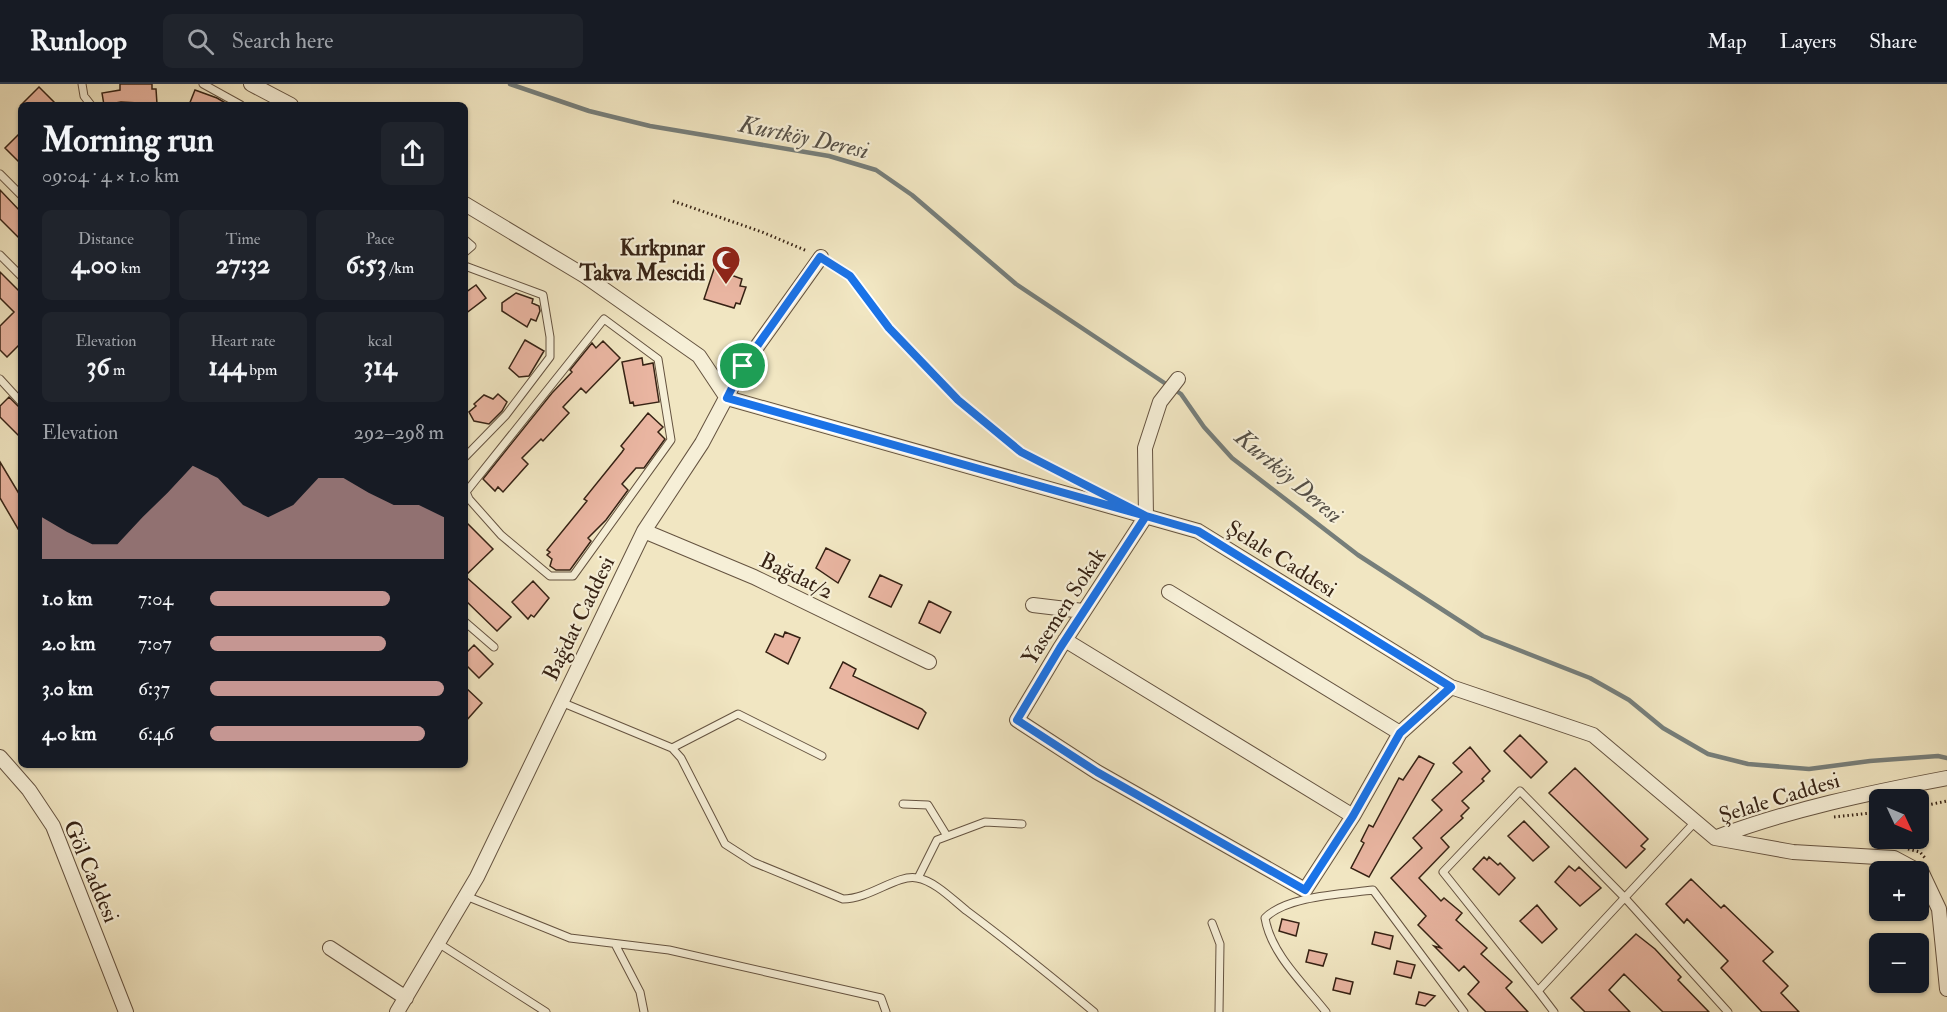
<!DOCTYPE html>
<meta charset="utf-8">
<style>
body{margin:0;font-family:"IM FELL Double Pica",serif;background:#20242c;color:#f1f3f6;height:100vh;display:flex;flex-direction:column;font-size:22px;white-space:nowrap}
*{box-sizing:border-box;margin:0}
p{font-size:20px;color:#9ea1a6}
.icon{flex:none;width:33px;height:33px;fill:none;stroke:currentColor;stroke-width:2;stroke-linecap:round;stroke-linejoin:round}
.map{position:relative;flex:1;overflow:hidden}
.drawer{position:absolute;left:18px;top:18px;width:450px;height:666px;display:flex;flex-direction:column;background:#171b24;border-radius:9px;box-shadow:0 2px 4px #0004}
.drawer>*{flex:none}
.needle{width:39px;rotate:134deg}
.buttons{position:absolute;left:1869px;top:705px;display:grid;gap:12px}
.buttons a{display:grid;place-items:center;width:60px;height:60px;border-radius:9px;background:#171b24;box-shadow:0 2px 4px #0004;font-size:30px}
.pin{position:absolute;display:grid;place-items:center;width:51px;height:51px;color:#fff;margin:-26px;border:3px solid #fff;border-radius:50%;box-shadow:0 2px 6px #0007}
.round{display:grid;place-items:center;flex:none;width:63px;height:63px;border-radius:9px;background:#20242c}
.summary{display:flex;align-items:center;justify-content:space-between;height:102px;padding:0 24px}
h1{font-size:33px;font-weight:800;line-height:45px}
.metrics{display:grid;grid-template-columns:repeat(3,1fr);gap:9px;height:102px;padding:6px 24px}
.metrics div{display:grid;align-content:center;border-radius:9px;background:#20242c;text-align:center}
.metrics b{font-size:26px;font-weight:800}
.metrics small{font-size:16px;font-weight:400}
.metrics p{font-size:16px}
.chart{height:168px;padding:12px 24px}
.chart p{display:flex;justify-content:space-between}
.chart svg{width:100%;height:108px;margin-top:6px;fill:#c59692;opacity:.7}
ul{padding:0 24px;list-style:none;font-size:20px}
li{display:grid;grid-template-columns:96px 72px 1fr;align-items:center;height:45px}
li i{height:15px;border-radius:8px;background:#c59692}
header{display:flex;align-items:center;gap:36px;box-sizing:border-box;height:84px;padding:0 30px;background:#171b24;border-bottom:2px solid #363941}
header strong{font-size:28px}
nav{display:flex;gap:33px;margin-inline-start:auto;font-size:21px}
.search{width:420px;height:54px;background:#20242c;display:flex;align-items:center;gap:15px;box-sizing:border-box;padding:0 21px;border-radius:9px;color:#9ea1a6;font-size:22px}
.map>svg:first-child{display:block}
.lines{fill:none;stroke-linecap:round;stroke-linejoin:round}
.stream{stroke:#767e7a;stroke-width:4.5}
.building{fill:#e9b5a1;stroke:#362214;stroke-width:1.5}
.service-casing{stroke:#655340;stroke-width:9}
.minor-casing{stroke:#655340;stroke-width:16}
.path{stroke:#362214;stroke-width:3;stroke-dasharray:1.5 3;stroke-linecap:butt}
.service{stroke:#f6efd7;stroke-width:7}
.minor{stroke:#f6efd7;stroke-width:14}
.route-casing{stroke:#fff;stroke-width:12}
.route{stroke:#1a73e8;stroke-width:8}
.labels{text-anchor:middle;stroke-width:4.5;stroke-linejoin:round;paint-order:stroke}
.poi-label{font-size:22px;font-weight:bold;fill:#362214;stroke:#f6efd7;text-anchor:end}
.street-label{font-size:22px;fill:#362214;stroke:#f6efd7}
.water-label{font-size:24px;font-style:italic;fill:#565047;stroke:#f6efd7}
</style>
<header>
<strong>Runloop</strong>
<div class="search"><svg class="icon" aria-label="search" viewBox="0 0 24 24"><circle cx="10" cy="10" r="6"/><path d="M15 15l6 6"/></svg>Search here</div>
<nav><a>Map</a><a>Layers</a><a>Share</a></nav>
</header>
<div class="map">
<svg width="1947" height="928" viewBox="0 0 1947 928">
<rect width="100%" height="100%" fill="#f1e6c2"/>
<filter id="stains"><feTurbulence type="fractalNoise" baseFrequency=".00333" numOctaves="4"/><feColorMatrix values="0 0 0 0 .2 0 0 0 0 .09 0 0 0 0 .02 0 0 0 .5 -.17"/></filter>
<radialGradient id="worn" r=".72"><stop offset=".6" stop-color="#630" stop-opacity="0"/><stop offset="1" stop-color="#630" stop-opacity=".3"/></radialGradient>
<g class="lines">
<!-- stream -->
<path class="stream" d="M510 0 589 27 650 42 829 72 876 86 912 111 1016 200 1181 310 1204 343 1232 374 1358 471 1483 552 1590 594 1629 616 1663 644 1708 670 1748 680 1809 685 1870 677 1938 672 1947 674"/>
</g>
<!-- building -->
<path class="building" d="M120 0H152V5H156L157 20 121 18 104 21 102 9 120 6Z
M39 3 57 21H21Z
M195 6 217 14 229 21H189Z
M21 48V80L5 64Z
M0 106 21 128V156L0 135Z
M716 179 733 185 731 191 742 195 740 202 746 203 740 220 736 219 734 224 704 215Z
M0 188 21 209V259L7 273 0 266V242L14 228 0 214Z
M476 201 486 214 465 230V209Z
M516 209 533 215 532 219 539 222 540 227 536 237 531 235 527 243 502 227V219Z
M525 256 544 267 529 292 519 293 509 284Z
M603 257 620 274 586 309 581 304 563 323 569 329 543 357 541 355 522 374 528 380 503 408 498 403 495 407 483 395 552 309 572 288 570 286 592 259 596 264Z
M642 274 643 281 653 279 659 318 634 322 633 318 630 319 622 278Z
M498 310 507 318 502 327 489 340 474 337 469 328 476 322 474 320 484 311 493 315Z
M9 313 21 325V354L0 333V322Z
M648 329 663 343 658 348 665 355 644 384H636L622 400 628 406 606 436 588 454 591 457 570 486H556L550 482 552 475 547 471 550 468 547 466 587 417 584 415 622 368 624 365 621 362Z
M0 378 21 413V450L0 414Z
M465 437 493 465 465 492Z
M826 464 850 476 838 499 816 484Z
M880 491 902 501 891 523 869 513Z
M465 492 511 533 497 547 465 516Z
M533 497 549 514 534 533 531 531 528 535 512 518Z
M929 517 951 528 940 549 919 539Z
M785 548 800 554 788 580 766 568 775 550 783 553Z
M474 561 493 580 479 594 465 580V570Z
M843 578 856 585 853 592 922 625 926 629 918 645 830 604Z
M465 603 482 619 465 638Z
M1520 651 1547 678 1531 694 1504 667Z
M1470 663 1490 687 1482 695 1484 697 1462 717 1469 724 1461 732 1463 734 1441 754 1449 763 1419 794 1441 817 1444 814 1462 829 1456 836 1487 864 1481 870 1512 898 1506 904 1528 928H1486L1468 910 1479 898 1464 882 1459 887 1434 862 1441 864 1418 841 1426 832 1391 794 1422 764 1413 754 1442 726 1432 716 1462 688 1453 679Z
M1419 672 1434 680 1369 793 1351 784 1364 759 1361 757 1369 741 1373 743 1399 694 1403 696Z
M1575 684 1648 755 1641 762 1645 765 1626 784 1549 709Z
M1524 737 1549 763 1533 777 1508 752Z
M1484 773 1487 776 1489 773 1498 781 1500 779 1515 794 1499 811 1473 785Z
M1569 782 1575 787 1579 783 1601 804 1580 822 1555 798Z
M1691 795 1721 824 1724 821 1773 868 1763 877 1788 902 1781 909 1799 928H1762L1721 884 1728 877 1687 835 1684 839 1666 820Z
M1537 821 1557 845 1542 859 1520 837Z
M1282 835 1299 839 1296 852 1279 847Z
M1375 848 1393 852 1390 865 1372 860Z
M1636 850 1655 865 1681 893 1678 896 1709 928H1663L1624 890 1609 906 1630 928H1585L1571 914Z
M1309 866 1327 870 1323 882 1306 878Z
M1397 877 1415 881 1411 894 1394 890Z
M1336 894 1353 898 1350 910 1333 906Z
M1419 908 1435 912 1425 922 1416 920Z"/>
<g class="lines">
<!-- service casing -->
<g class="service-casing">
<path id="service" d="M82 0 84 12 91 21
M203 0 241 21
M0 90 21 111
M465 156 472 162 465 168
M0 171 21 192
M465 182 543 211 550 253V273L506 331 465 373
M604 235 658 275 671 356 573 492H550L501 451 469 415 466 408Z
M0 295 21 318
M465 538 494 563
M561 618 672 664 681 674 725 760 753 778 843 815C870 815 897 790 917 794 935 797 953 816 967 827 1010 859 1052 893 1094 928
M672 664 738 630 822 672
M903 720 928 721 947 752
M918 794 937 756 985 738 1022 740
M466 812 570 854 669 866 881 914 886 928
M1212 839 1220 860 1219 928
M438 859 546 928
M615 860 640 908 644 928
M1538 907 1443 788 1520 707 1625 814 1728 928
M1326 928C1304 900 1271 870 1265 834 1286 812 1343 810 1373 806L1464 928
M1554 928 1538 907 1695 738"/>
</g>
<!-- minor casing -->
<g class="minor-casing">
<path id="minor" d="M251 0 291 21
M465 120 585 192 699 272 727 314 1198 447 1451 603 1593 651 1715 754
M1178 295 1160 318 1145 364 1146 432 1060 564 1017 636 1097 688 1305 806 1353 732 1400 649 1451 603
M644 447 754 493 929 578
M1169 508 1400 649
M1033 521 1083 527
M1065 556 1353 732
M0 673 29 706 53 742 126 928
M1717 753C1792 725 1868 709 1947 694
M1715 754 1793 768 1894 774 1922 789 1939 825 1947 905
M330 864 406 914
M397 928 477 793 644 447 702 359 743 282 821 173"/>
</g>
<!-- path -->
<path class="path" d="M673 117 762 148 807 167
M832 180 850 191 889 244 958 317 1021 368 1081 399
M1918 723 1947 717
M1834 733 1880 728
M1908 765 1920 768 1925 774"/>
<!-- service -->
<use href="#service" class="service"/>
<!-- minor -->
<use href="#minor" class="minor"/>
</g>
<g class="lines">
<!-- route casing -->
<g class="route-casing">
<path id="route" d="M743 282 727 314 1146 432 1060 564 1017 636 1097 688 1305 806 1353 732 1400 649 1451 603 1198 447 1146 432 1021 368 958 316 889 244 850 192 820 173 743 282"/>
</g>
<!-- route -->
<use href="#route" class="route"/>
</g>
<!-- icons -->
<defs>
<g id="mosque-pin" transform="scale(1.5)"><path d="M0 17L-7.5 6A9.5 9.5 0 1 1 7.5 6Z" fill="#8f2418" stroke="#f6efd7"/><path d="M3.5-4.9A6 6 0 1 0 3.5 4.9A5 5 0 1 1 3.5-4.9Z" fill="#fff"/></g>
</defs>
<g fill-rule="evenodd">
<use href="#mosque-pin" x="726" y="176"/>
</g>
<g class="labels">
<!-- poi labels -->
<g class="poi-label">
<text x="705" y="171">Kırkpınar<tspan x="705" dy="25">Takva Mescidi</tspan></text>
</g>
<!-- street labels -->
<g class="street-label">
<text transform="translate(1282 474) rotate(32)" y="8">Şelale Caddesi</text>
<text transform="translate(797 491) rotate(26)" y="8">Bağdat/2</text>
<text transform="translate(1063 522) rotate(-57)" y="8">Yasemen Sokak</text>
<text transform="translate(578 534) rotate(-64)" y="8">Bağdat Caddesi</text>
<text transform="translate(1779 713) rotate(-17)" y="8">Şelale Caddesi</text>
<text transform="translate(92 787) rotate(67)" y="8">Göl Caddesi</text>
</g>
<!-- water labels -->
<g class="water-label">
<text transform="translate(804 53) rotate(12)" y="8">Kurtköy Deresi</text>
<text transform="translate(1289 392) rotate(40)" y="8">Kurtköy Deresi</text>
</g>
</g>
<rect width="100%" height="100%" filter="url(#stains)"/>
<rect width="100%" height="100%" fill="url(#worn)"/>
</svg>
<div class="buttons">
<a><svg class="needle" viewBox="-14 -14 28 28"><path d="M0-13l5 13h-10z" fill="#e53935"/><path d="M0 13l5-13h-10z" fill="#9ea1a6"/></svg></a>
<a>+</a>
<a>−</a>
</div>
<div class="pin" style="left:743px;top:282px;background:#1e9e55"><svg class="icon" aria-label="arrive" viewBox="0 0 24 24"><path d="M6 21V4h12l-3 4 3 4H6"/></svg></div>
<section class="drawer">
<div class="summary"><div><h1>Morning run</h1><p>09:04 · 4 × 1.0 km</p></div><a class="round"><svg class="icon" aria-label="share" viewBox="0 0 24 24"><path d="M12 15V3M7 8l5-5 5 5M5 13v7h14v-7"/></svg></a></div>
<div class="metrics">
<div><p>Distance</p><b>4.00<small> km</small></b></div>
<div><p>Time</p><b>27:32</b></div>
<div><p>Pace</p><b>6:53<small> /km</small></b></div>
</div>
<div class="metrics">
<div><p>Elevation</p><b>36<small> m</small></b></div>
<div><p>Heart rate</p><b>144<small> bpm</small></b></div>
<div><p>kcal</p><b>314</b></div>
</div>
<div class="chart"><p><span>Elevation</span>292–298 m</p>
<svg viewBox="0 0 160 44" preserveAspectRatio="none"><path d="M0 44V27L10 33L20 38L30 38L40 27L50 17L60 6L70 11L80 22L90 27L100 22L110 11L120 11L130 17L140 22L150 22L160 27V44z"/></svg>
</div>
<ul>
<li><b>1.0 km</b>7:04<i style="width:77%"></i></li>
<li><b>2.0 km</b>7:07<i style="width:75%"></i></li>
<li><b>3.0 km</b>6:37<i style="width:100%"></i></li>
<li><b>4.0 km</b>6:46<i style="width:92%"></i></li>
</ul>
</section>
</div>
